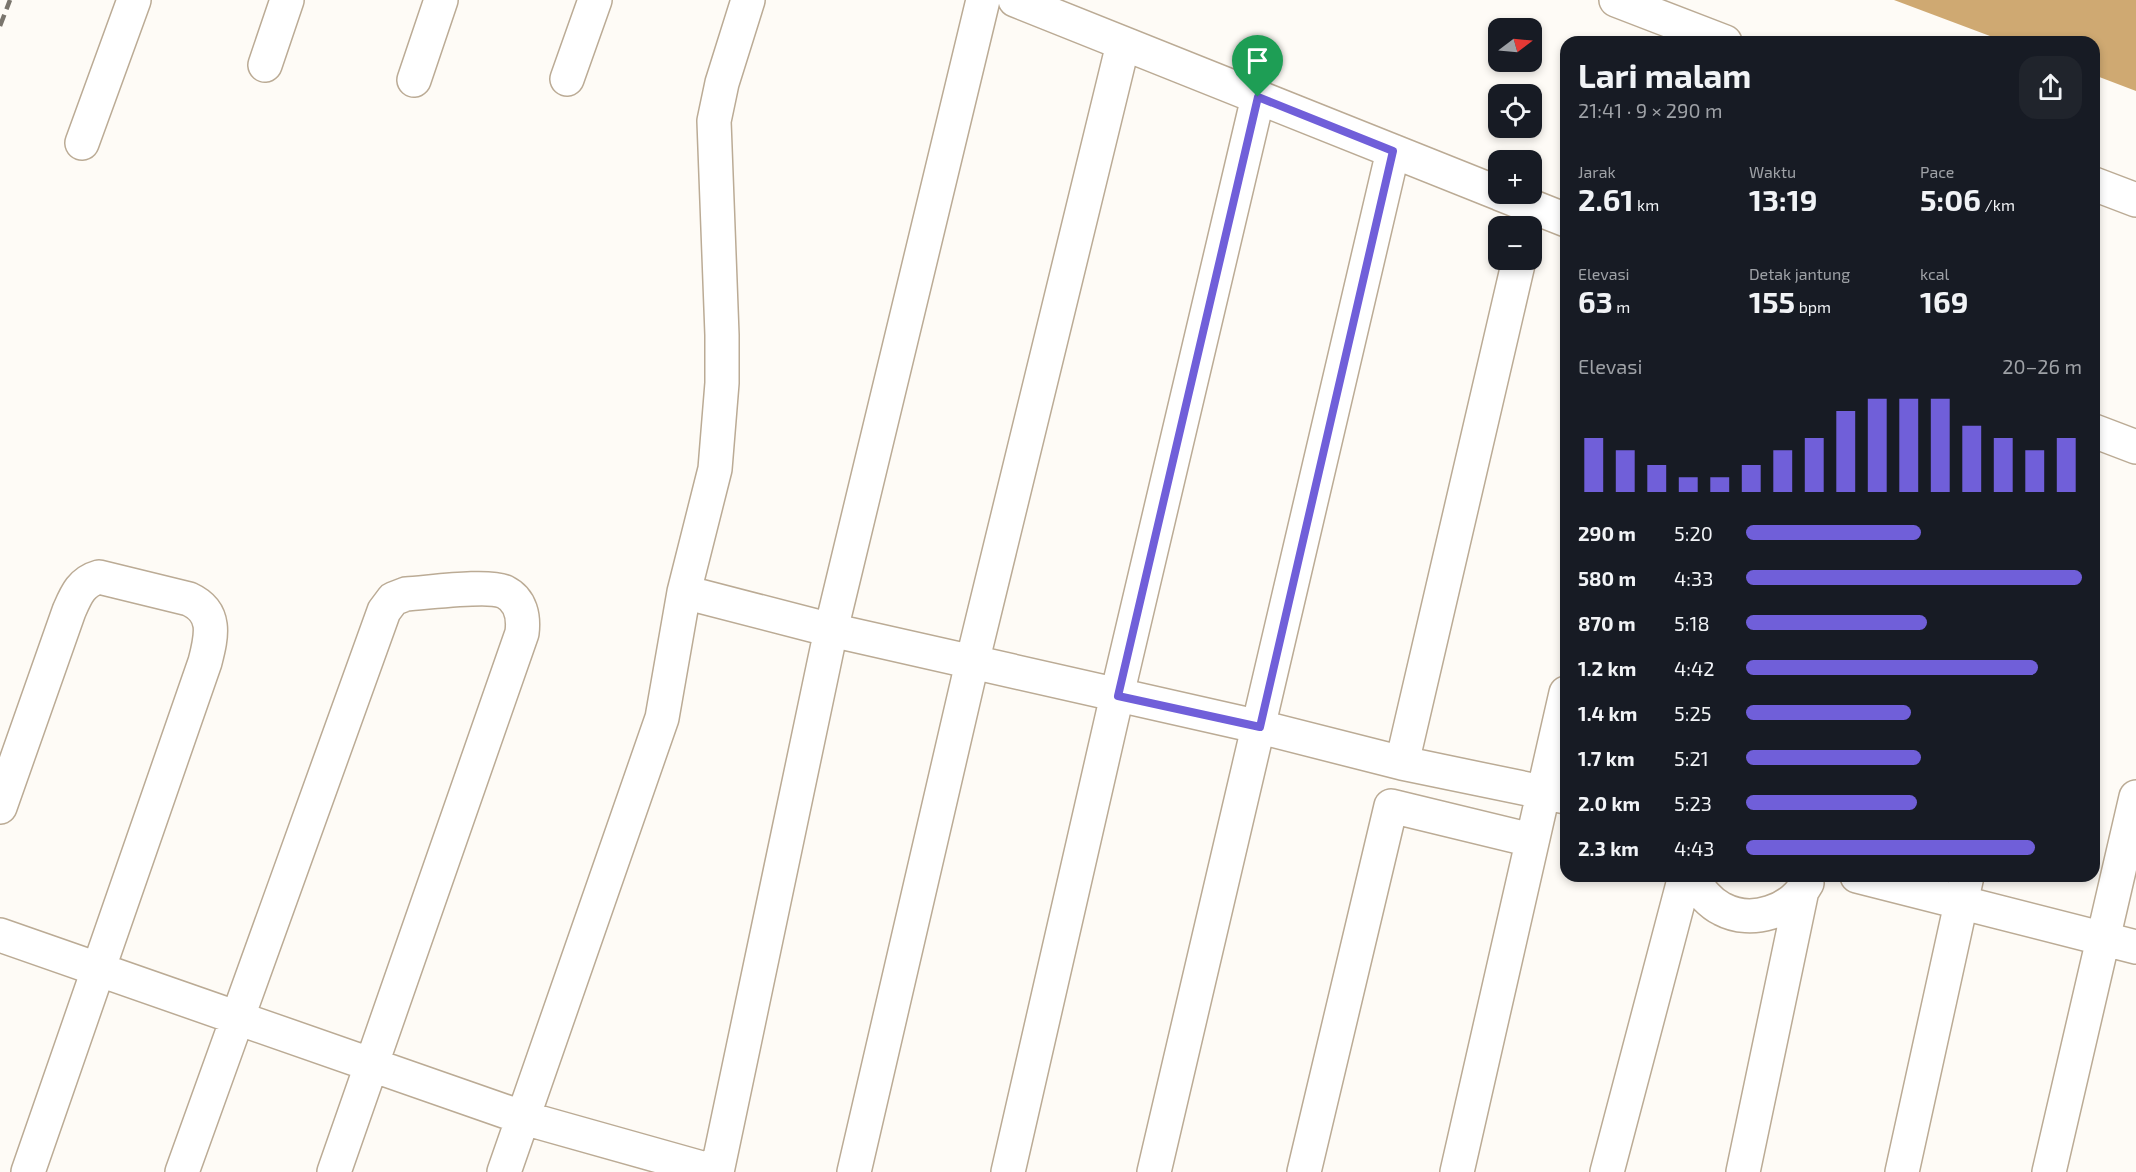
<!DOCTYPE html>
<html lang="id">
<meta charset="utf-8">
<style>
body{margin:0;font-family:"Exo 2",sans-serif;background:#20242c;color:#f1f3f6;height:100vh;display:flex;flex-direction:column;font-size:22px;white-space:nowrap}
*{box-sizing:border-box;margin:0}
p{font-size:20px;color:#9ea1a6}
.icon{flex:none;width:33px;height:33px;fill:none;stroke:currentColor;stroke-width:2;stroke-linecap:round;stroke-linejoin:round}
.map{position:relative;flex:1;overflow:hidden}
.drawer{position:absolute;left:1560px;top:36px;width:540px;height:846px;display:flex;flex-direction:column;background:#171b24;border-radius:18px;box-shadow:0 3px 9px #0003}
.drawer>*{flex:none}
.needle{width:39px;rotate:74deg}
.tools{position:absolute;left:1488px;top:18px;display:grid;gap:12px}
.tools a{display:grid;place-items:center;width:54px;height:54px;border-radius:12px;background:#171b24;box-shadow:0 3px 9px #0003;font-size:30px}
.pin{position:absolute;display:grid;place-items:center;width:51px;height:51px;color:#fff;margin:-62px -26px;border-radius:50% 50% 50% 0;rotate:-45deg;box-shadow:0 0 6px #0007}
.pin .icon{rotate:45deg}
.round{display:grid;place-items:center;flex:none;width:63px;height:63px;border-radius:18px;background:#20242c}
.summary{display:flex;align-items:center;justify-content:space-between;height:102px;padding:0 18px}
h1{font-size:33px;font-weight:700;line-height:45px}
.stats{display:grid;grid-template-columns:repeat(3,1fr);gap:9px;height:102px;padding:6px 18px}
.stats div{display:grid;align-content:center}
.stats b{font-size:30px;font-weight:700}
.stats small{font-size:16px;font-weight:400}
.stats p{font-size:16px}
.chart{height:168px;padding:12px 18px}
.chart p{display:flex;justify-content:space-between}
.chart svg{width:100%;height:108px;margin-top:6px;stroke:#705fd9;stroke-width:6}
ul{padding:0 18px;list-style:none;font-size:20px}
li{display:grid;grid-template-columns:96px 72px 1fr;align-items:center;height:45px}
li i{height:15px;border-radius:8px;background:#705fd9}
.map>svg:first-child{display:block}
.water{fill:#cfa972}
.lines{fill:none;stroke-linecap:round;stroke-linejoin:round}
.minor-casing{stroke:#bbab95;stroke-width:36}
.minor{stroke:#fff;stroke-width:33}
.rail{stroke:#7a756d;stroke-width:4.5;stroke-dasharray:12 6;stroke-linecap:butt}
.route-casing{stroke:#fff;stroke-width:12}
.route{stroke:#705fd9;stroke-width:8}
</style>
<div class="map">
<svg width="2136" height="1172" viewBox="0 0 2136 1172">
<rect width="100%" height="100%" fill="#fefbf6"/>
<!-- water -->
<path class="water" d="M1894 0H2136V91L2094 75V42H2006Z"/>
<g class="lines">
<!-- minor casing -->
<g class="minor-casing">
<path id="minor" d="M1015 0 1498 193
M1616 0 1725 42
M265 65 287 0
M567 79 595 0
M414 80 441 0
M82 143 134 0
M2094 184 2136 200
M1500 194 1566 220
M2094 431 2136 447
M684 592 831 630 1260 727 1402 763 1566 797
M1402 763 1519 260
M0 807 69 611C76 595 81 582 99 577L189 599C217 612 212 635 205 662L28 1172
M1691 876C1699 890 1708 902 1722 909 1752 925 1792 911 1807 883
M1857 876 2136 947
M0 935 524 1118 716 1172
M182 1172 384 611 393 599 406 594C427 593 488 584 505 592 521 600 524 617 522 633L334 1172
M504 1172 662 718 684 592 715 469 722 383V335L714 121 722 83 748 0
M717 1172 831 630 983 0
M854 1172 972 663 1123 44
M1008 1172 1121 678 1258 97
M1154 1172 1393 151
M1304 1172 1391 806 1531 840
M1457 1172 1566 693
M1607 1172 1685 876
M1743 1172 1801 895
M1902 1172 1967 876
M2049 1172 2136 797"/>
</g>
<!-- minor -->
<use href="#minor" class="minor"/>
<!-- rail -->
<path class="rail" d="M0 26 10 0"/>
</g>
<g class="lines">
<!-- route casing -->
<g class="route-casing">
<path id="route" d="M1258 97 1393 151 1260 727 1118 696Z"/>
</g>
<!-- route -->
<use href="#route" class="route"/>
</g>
</svg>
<div class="tools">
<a><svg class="needle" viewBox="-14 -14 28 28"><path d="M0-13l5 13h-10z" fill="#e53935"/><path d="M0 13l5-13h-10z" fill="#9ea1a6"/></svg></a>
<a><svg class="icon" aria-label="locate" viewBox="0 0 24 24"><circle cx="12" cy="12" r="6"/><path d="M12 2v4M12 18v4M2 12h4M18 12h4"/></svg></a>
<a>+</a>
<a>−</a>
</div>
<div class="pin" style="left:1258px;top:97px;background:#1e9e55"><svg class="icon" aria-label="arrive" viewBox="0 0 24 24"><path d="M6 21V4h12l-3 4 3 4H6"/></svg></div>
<section class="drawer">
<div class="summary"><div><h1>Lari malam</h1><p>21:41 · 9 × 290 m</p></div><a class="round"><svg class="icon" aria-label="share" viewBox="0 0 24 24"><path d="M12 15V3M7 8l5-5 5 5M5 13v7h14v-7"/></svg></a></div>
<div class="stats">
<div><p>Jarak</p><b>2.61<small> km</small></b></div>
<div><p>Waktu</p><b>13:19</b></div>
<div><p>Pace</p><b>5:06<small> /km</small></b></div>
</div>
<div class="stats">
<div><p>Elevasi</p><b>63<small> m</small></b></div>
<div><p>Detak jantung</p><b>155<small> bpm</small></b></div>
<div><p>kcal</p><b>169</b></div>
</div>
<div class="chart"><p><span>Elevasi</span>20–26 m</p>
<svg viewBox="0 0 160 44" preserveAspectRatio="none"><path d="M5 44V22M15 44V27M25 44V33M35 44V38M45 44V38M55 44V33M65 44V27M75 44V22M85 44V11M95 44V6M105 44V6M115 44V6M125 44V17M135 44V22M145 44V27M155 44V22"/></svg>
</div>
<ul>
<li><b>290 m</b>5:20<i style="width:52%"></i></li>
<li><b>580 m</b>4:33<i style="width:100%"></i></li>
<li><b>870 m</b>5:18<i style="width:54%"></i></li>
<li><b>1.2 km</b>4:42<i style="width:87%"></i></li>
<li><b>1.4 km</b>5:25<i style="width:49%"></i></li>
<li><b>1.7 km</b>5:21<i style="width:52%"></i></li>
<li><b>2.0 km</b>5:23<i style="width:51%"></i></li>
<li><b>2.3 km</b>4:43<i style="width:86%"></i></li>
</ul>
</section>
</div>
